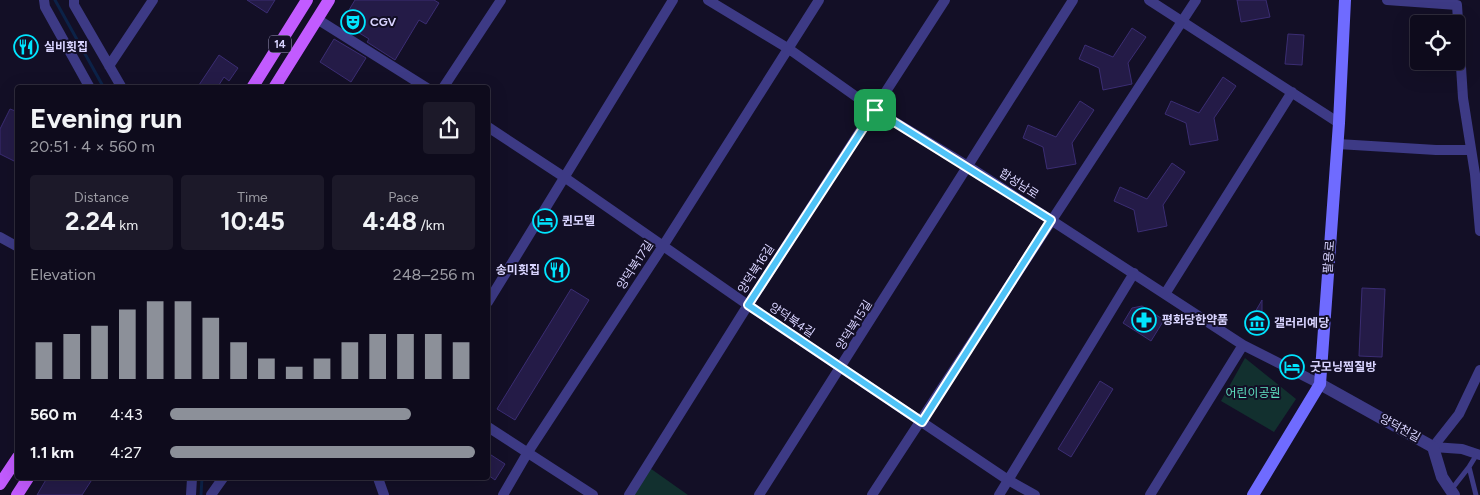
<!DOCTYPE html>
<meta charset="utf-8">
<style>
body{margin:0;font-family:Figtree,"Noto Sans KR",sans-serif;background:#1c1929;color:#f1f3f6;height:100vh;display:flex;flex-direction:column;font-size:19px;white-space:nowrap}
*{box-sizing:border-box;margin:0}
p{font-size:16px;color:#9b9ba3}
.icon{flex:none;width:28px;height:28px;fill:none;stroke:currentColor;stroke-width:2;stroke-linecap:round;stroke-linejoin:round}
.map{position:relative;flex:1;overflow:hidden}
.drawer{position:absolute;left:15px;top:85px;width:475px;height:395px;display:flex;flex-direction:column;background:#0e0b1c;border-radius:5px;box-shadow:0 5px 20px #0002,0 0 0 1px #2e2b3b}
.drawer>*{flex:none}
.controls{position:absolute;left:1410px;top:15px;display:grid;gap:10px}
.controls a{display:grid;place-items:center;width:55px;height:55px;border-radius:5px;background:#0e0b1c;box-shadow:0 5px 20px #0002,0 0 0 1px #2e2b3b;font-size:25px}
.pin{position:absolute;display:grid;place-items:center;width:42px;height:42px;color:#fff;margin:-21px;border-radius:10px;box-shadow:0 2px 8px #0006}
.round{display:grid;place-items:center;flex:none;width:52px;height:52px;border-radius:5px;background:#1c1929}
.head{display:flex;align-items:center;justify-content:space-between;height:85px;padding:0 15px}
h1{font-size:28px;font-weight:700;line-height:38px}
.figures{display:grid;grid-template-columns:repeat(3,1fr);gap:8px;height:85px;padding:5px 15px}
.figures div{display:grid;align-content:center;border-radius:5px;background:#1c1929;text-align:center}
.figures b{font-size:25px;font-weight:700}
.figures small{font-size:14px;font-weight:400}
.figures p{font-size:14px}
.chart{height:140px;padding:10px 15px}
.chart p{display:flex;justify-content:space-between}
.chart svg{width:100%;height:90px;margin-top:5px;stroke:#8c9099;stroke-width:6}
ul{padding:0 15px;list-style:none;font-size:16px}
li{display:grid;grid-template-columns:80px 60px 1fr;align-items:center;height:38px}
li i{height:12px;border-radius:6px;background:#8c9099}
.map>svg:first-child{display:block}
.green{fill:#12302f}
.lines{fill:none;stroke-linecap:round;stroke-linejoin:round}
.stream{stroke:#0c2248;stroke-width:3}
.building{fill:#241b47;stroke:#3b2d73}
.service{stroke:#3d3a85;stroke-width:5}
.minor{stroke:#3d3a85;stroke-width:10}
.tertiary{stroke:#3d3a85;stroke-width:12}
.secondary{stroke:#6f6bff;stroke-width:12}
.primary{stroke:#c25bff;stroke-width:12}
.route-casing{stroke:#fff;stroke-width:10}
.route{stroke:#4fc3f7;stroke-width:6}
.labels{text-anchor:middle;stroke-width:4;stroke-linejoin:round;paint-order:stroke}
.shield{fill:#130f26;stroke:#9e99be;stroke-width:1}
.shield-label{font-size:11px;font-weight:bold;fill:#d9d4ff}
.poi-label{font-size:12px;font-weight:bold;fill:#d9d4ff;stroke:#130f26;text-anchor:start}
.street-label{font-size:12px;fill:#d9d4ff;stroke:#130f26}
.park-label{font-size:12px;fill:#5fe0c0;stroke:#130f26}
</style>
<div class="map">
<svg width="1480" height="495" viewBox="0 0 1480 495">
<rect width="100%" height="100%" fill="#130f26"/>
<!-- green -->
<path class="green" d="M1245 358 1296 399 1274 432 1221 401Z
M647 466 688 495H629Z"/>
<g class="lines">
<!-- stream -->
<path class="stream" d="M55 0 104 88
M201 495 202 478"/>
</g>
<!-- building -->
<path class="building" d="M247 0H275L267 13Z
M355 0H434L439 3 426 24 419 20 395 60 367 42 369 39 348 26 346 15Z
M1237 0H1266L1270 17 1241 22Z
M1132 28 1146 37 1128 63 1132 84 1103 90 1099 68 1079 59 1085 45 1113 57Z
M1288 34 1304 35 1302 65 1285 64Z
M334 39 366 58 351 82 320 62Z
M219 55 238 68 229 81 224 77 217 88H197Z
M1223 77 1236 86 1214 118 1218 140 1190 145 1186 123 1165 114 1171 101 1199 113Z
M1080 101 1094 110 1072 143 1076 164 1047 169 1043 147 1023 138 1028 125 1056 137Z
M10 109 18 112V163L0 154V129Z
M1172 163 1185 172 1163 205 1167 226 1138 232 1134 210 1114 201 1120 187 1147 199Z
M1362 288 1385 289 1382 357 1359 356Z
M571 289 589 300 515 420 497 409Z
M1262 300V330L1259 335 1246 328Z
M1142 306 1164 320 1151 341 1123 323 1132 308Z
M1100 381 1113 389 1071 457 1058 449Z
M488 453 505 464 495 480 488 475Z
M47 478H93L82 495H37Z"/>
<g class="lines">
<!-- service -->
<path class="service" d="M1451 490 1469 467
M1476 495 1469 467 1477 454"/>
<!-- minor -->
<path class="minor" d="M44 0 45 7 90 88
M74 0V5L122 88
M708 0 789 49 875 110 968 166 1243 345 1320 384
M1149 0 1339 123
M1387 0 1457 5 1463 98 1475 174 1480 231
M317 19 427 88
M109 66 153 0
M443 88 501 0
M488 127 564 177 748 305 1008 480 1035 495
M1338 144 1436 150H1471
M0 237 18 247
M1165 294 1292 92
M488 302 673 0
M1480 370 1459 414 1433 447 1462 449 1480 455
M488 427 593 495
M378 478 384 495
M191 495 192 478
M211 495 223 478
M503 495 528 452 663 246 819 0
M629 495 748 305 945 0
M759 495 1073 0
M872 495 1196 0
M999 495 1134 273
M1150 495 1243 345"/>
<!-- tertiary -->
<path class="tertiary" d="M1320 384 1433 447 1442 477 1454 495"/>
<!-- secondary -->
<path class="secondary" d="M1253 495 1320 384 1339 123 1345 0"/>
<!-- primary -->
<path class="primary" d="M252 88 307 0
M274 88 329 0
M0 484 18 457
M17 495 28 478"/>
</g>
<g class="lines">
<!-- route casing -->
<g class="route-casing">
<path id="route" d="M875 110 1051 220 922 422 748 305Z"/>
</g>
<!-- route -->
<use href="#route" class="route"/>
</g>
<!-- icons -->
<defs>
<g id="theatre-ring" transform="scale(1.25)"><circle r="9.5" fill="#130f26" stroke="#00e5ff" stroke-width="1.5"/><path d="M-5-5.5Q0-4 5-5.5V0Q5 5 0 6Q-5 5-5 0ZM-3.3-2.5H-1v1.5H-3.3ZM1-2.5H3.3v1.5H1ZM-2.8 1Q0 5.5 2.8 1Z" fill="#00e5ff"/></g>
<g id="restaurant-ring" transform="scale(1.25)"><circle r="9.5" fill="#130f26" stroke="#00e5ff" stroke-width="1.5"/><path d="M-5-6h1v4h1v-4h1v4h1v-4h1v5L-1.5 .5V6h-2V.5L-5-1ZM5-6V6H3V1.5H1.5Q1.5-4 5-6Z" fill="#00e5ff"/></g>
<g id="hotel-ring" transform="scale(1.25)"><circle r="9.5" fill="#130f26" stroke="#00e5ff" stroke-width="1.5"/><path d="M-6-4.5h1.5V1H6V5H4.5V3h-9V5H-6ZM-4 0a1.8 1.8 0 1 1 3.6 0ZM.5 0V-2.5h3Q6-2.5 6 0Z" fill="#00e5ff"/></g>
<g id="pharmacy-ring" transform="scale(1.25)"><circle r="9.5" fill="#130f26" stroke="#00e5ff" stroke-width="1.5"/><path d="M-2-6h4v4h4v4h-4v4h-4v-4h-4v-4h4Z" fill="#00e5ff"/></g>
<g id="museum-ring" transform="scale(1.25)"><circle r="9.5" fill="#130f26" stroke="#00e5ff" stroke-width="1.5"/><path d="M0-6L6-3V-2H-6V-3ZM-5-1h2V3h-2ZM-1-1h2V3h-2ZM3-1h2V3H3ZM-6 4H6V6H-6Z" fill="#00e5ff"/></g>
</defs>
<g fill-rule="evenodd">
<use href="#theatre-ring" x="353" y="22"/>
<use href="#restaurant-ring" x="26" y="47"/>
<use href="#hotel-ring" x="545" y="221"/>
<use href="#restaurant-ring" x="557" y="270"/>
<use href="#pharmacy-ring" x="1144" y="320"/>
<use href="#museum-ring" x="1257" y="323"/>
<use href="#hotel-ring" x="1292" y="367"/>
</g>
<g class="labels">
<!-- shield labels -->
<rect class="shield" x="269" y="35.5" width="22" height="17" rx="4"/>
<g class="shield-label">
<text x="280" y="48">14</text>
</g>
<!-- poi labels -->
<g class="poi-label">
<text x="370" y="26">CGV</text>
<text x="44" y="51">실비횟집</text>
<text x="562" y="225">퀸모텔</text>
<text x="540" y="274" text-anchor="end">송미횟집</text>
<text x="1162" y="324">평화당한약품</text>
<text x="1274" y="327">갤러리예당</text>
<text x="1310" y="371">굿모닝찜질방</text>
</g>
<!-- street labels -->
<g class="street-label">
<text transform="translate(1019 184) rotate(33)" y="4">합성남로</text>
<text transform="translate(1329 257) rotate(-86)" y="4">팔용로</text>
<text transform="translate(635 265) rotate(-57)" y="4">양덕북17길</text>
<text transform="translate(756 269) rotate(-57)" y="4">양덕북16길</text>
<text transform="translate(792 320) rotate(34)" y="4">양덕북4길</text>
<text transform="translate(854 325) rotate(-58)" y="4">양덕북15길</text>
<text transform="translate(1400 428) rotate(29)" y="4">양덕천길</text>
</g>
<!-- park labels -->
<g class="park-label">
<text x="1253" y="397">어린이공원</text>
</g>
</g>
</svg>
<div class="controls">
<a><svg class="icon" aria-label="locate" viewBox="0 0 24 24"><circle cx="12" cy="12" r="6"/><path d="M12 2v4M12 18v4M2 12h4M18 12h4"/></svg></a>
</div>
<div class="pin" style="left:875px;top:110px;background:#1e9e55"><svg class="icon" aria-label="arrive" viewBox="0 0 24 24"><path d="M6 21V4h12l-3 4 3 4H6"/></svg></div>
<section class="drawer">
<div class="head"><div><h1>Evening run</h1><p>20:51 · 4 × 560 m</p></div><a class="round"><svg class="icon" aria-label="share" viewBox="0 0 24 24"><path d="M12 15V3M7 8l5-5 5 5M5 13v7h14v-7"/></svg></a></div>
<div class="figures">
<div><p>Distance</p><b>2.24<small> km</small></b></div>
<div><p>Time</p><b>10:45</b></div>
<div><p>Pace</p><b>4:48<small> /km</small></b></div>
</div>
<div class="chart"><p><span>Elevation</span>248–256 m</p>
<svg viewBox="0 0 160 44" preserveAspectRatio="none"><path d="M5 44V26M15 44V22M25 44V18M35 44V10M45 44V6M55 44V6M65 44V14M75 44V26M85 44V34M95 44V38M105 44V34M115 44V26M125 44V22M135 44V22M145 44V22M155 44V26"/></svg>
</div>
<ul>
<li><b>560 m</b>4:43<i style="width:79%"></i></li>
<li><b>1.1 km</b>4:27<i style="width:100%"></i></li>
</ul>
</section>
</div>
